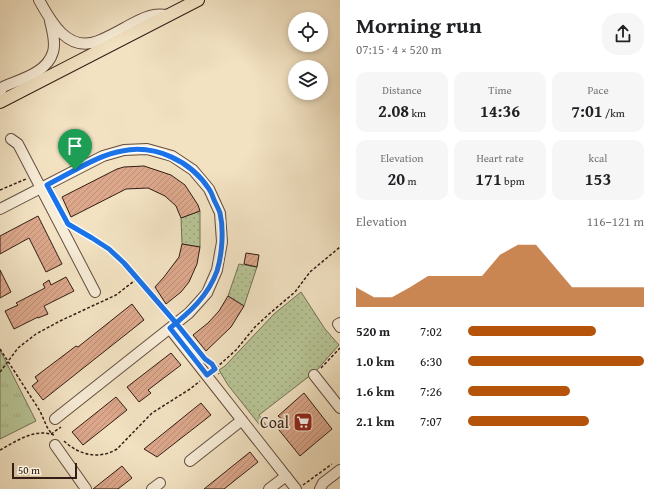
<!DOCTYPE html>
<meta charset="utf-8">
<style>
body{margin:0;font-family:"Gentium Book Plus",serif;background:#f6f6f6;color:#202124;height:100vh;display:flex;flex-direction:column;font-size:15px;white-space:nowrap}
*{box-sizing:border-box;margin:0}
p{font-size:13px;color:#757577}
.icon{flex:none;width:22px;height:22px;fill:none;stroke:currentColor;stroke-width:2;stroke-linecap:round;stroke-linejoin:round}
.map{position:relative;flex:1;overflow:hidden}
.panel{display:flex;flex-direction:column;background:#fff;width:320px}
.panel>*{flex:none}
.tools{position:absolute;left:288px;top:12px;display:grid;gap:8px}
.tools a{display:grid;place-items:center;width:40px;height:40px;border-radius:50%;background:#fff;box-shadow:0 2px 6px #0003;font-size:20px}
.scale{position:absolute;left:12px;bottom:10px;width:65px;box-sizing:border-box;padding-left:4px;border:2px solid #331d15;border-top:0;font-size:11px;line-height:14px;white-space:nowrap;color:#331d15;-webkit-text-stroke:3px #f7ecd7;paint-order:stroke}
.pin{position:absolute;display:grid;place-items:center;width:34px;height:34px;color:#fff;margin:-41px -17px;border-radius:50% 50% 50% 0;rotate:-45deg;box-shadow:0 0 4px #0007}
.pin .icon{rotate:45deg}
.round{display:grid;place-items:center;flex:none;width:42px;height:42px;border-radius:16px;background:#f6f6f6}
.overview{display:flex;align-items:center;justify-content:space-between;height:68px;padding:0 16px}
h1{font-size:22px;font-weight:800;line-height:30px}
.figures{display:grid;grid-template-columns:repeat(3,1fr);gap:6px;height:68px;padding:4px 16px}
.figures div{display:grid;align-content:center;border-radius:10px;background:#f6f6f6;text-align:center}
.figures b{font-size:17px;font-weight:800}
.figures small{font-size:11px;font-weight:400}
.figures p{font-size:11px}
.chart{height:112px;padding:8px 16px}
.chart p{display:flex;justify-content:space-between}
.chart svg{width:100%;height:72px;margin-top:4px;fill:#b45309;opacity:.7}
ul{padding:0 16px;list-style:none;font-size:13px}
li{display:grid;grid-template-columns:64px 48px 1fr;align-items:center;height:30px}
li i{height:10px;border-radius:5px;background:#b45309}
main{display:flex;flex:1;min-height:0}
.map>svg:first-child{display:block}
.grass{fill:url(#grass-dots);stroke:#757055}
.park{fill:url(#park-tufts);stroke:#757055}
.building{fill:url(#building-hatch);stroke:#331d15}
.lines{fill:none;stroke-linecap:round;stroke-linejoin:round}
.minor-casing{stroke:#634e40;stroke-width:12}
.major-casing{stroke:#331d15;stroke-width:14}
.path{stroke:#331d15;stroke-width:1.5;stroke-dasharray:3 2;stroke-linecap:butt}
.minor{stroke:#f7ecd7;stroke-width:10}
.major{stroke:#f2e2c2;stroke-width:12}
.route-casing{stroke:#fff;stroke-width:8}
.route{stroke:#1a73e8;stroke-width:5}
.labels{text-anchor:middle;stroke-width:3.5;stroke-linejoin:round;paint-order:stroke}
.poi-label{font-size:16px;fill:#331d15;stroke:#f7ecd7;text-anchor:end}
</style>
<main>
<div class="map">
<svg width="340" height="489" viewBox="0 0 340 489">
<defs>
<pattern id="grass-dots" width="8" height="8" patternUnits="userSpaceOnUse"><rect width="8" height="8" fill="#b7c495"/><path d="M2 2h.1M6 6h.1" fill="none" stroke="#9ea880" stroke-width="1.8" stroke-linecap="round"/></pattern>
<pattern id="park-tufts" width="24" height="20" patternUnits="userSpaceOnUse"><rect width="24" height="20" fill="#b7c495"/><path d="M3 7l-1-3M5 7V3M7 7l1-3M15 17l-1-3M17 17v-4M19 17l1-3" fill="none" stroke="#9ea880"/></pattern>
<pattern id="building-hatch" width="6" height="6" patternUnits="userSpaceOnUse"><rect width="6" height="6" fill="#dca78b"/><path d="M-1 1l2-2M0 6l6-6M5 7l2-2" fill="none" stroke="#bd8f77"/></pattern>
</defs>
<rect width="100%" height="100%" fill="#f2e2c2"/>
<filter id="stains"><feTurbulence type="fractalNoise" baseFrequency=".005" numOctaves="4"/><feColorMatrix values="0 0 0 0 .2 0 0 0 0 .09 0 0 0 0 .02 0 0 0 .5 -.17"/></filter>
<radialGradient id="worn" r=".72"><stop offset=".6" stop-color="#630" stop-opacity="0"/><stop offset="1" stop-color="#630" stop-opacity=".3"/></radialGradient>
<!-- grass -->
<path class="grass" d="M200 211V247L182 244 181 218Z
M239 264 257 267 244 306 228 296Z
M301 292 325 329 339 345 316 371 259 415 266 425 262 428 228 385 219 370 225 366 274 314Z"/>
<!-- park -->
<path class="park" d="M0 350 36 421 0 439Z"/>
<!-- building -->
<path class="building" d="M144 166 171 175 185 185 198 205 200 211 181 218 176 206 165 196 148 188 126 189 71 217 62 197 117 169 124 167Z
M38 216 62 264 46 272 29 238 0 254V236Z
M182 244 200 247 197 264 189 282 181 292 166 304 155 287 164 277 179 257Z
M246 253 259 255 257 267 244 264Z
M0 270 11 292 0 298Z
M66 277 74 291 44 306 48 314 38 318V317L14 329 5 311 18 305 16 303 45 288 43 284 49 280 51 285Z
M228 296 244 306 231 327 206 351 193 335 208 323 219 311Z
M132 304 144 320 43 400 32 386 38 381 35 377 76 346 78 347Z
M171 353 181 365 148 390 151 393 139 402 127 387Z
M304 393 332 429 300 456 275 425 282 419 278 416Z
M116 397 127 410 83 445 72 432Z
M201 403 211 415 157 457 144 449Z
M250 452 258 462 224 489H204Z
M122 466 132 478 118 489H93Z"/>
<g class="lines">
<!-- minor casing -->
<g class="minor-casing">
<path id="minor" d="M39 0C51 22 68 53 98 41 108 37 117 32 126 27 134 23 145 16 154 15 159 14 165 15 170 15
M0 92 3 87C21 79 47 73 53 52 56 42 52 30 50 21
M11 139 18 144 95 292
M0 209 103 156 124 150 147 149 172 156 193 170 209 189 220 213 222 242 217 270 207 293 189 313 55 419
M340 323 338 324 340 327
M170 329 296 489
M314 375 340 408
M55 445 86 489
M190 461 242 420
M152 489 160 483
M269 489 286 476
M320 489 323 483 340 470"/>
</g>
<!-- major casing -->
<g class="major-casing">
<path id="major" d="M0 102 198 0"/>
</g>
<!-- path -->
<path class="path" d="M0 190 26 179
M72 227C84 235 97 240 109 250 132 268 151 294 170 316
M0 349 40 411 47 427 51 433
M209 362 212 364 219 374
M216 368 236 350 255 327 269 314 295 292 310 272 340 247
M321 368 340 348
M0 372 18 348 36 334 60 321 116 295 138 278
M51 434 61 427
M64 441C79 455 99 460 117 449L152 413 190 389 200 381
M0 450C17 441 34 428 54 435
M303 485 332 464"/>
<!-- minor -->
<use href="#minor" class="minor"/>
<!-- major -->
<use href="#major" class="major"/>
</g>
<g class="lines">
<!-- route casing -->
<g class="route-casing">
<path id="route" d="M75 170 47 185 68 224 92 238 109 249 124 263 176 323 205 359 212 364 215 369 207 375 170 328C190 312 208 296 217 271 222 255 224 230 220 213 219 210 217 206 215 202 213 198 212 193 209 189 191 161 155 144 122 151 105 154 90 162 75 170"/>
</g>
<!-- route -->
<use href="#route" class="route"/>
</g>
<!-- icons -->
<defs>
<g id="supermarket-square" transform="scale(1)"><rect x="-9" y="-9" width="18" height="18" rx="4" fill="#8f2418" stroke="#f7ecd7"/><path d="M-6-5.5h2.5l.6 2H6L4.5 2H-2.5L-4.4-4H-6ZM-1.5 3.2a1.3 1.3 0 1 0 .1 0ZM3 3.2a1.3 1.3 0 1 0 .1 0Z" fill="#fff"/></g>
</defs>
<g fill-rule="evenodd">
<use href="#supermarket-square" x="303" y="422"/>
</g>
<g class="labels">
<!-- poi labels -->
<g class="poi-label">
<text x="289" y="428">Coal</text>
</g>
</g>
<rect width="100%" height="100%" filter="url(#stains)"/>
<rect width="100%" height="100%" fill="url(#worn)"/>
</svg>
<div class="tools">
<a><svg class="icon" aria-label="locate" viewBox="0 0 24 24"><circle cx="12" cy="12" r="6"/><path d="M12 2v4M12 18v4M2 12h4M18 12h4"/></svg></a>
<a><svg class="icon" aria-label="layers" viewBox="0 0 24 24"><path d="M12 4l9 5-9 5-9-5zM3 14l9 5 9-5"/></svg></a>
</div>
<div class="scale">50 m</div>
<div class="pin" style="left:75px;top:170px;background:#1e9e55"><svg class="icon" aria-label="arrive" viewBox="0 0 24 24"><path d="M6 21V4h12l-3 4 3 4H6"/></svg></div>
</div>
<section class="panel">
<div class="overview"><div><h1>Morning run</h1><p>07:15 · 4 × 520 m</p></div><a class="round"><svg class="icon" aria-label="share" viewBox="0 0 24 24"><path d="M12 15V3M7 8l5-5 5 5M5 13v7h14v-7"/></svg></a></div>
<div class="figures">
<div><p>Distance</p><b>2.08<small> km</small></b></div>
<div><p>Time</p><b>14:36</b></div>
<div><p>Pace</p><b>7:01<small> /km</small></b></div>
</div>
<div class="figures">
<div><p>Elevation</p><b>20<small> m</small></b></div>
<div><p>Heart rate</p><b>171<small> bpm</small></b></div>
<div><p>kcal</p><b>153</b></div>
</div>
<div class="chart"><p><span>Elevation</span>116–121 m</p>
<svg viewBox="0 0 160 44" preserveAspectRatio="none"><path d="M0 44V32L10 38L20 38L30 32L40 25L50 25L60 25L70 25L80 12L90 6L100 6L110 19L120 32L130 32L140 32L150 32L160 32V44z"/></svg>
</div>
<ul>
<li><b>520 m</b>7:02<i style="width:73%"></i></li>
<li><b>1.0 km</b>6:30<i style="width:100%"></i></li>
<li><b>1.6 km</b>7:26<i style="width:58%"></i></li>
<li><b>2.1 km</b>7:07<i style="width:69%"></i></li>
</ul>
</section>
</main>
